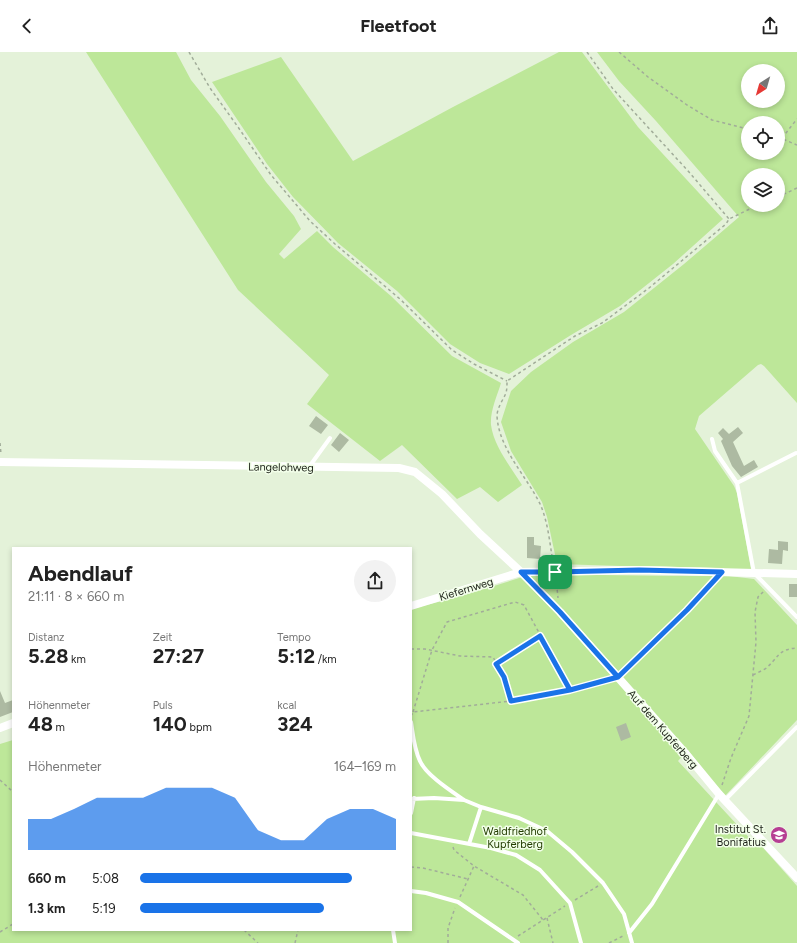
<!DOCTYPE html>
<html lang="de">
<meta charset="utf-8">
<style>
body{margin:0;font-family:Figtree,sans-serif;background:#f2f2f2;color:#222;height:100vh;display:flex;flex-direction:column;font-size:15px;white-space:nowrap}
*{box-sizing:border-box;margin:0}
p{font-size:13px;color:#767676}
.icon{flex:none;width:22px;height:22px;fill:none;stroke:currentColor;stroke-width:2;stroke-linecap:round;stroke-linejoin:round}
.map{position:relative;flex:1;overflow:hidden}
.side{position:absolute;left:12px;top:495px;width:400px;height:384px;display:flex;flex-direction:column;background:#fff;border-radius:0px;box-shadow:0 2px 6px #0003}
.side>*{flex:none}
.needle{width:26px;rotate:217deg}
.fabs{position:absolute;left:741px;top:12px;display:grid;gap:8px}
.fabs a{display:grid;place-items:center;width:44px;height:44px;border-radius:50%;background:#fff;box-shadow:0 2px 6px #0003;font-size:20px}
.pin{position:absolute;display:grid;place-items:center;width:34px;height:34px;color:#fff;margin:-17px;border-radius:8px;box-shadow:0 2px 6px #0006}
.round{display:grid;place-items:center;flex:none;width:42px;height:42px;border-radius:21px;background:#f2f2f2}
.summary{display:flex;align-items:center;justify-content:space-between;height:68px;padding:0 16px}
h1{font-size:22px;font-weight:700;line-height:30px}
.stats{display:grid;grid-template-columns:repeat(3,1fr);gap:6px;height:68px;padding:4px 16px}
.stats div{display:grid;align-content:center}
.stats b{font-size:20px;font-weight:700}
.stats small{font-size:11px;font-weight:400}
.stats p{font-size:11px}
.chart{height:112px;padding:8px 16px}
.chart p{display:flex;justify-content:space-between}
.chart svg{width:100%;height:72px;margin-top:4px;fill:#1a73e8;opacity:.7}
ul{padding:0 16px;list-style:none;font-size:13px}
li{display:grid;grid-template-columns:64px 48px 1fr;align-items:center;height:30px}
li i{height:10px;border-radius:5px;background:#1a73e8}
header{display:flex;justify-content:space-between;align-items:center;height:52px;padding:0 16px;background:#fff;font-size:18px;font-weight:700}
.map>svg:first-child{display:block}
.green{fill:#bde799;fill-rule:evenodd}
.building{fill:#adbaa2}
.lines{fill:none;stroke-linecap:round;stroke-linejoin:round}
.path{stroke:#a1ac99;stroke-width:1.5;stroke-dasharray:3 3;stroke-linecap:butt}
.lane{stroke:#fff;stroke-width:4}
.street{stroke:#fff;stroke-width:8}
.route-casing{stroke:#fff;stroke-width:8}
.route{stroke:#1a73e8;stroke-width:5}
.labels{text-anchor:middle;stroke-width:3;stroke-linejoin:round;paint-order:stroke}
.street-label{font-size:11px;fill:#1b2017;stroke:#f3ffea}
.poi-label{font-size:11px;fill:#1b2017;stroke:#f3ffea;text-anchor:end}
.park-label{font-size:11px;fill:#233d01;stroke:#f3ffea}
</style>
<header><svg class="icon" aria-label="back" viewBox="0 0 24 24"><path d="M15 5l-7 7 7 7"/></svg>Fleetfoot<svg class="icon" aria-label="share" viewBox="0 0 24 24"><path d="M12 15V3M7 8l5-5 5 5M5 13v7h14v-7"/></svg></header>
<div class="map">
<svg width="797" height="891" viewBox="0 0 797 891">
<rect width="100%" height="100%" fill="#e4f2d9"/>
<!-- green -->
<path class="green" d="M86 0H176L191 28 220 64 266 130 294 164 301 177 279 202 284 207 317 179 333 195 391 244 452 304 501 331C497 344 490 359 491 373 494 395 511 415 522 433L498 450 480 435 457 447 402 393 380 409 307 352 329 323 238 238Z
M559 0H582L638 75 723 167 673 212 620 254 571 283 509 322 480 311 450 292 397 239 338 191 293 145 267 112 212 30 281 5 353 109 453 55Z
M597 0H797V351L764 314 761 312 758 313 699 364 695 377 734 434 737 441 751 517 747 518 557 512 547 465 542 450 511 399 501 370 511 339 531 320 573 290 624 260 684 212 739 165 656 69 619 29ZM748 19H778V49H748ZM748 71H778V101H748ZM748 123H778V153H748Z
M532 522 674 524H729L754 527 797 573V668L724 745 688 698 678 709 754 791H759L797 834V891H0V692L13 688V878H411V557L465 543Z"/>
<!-- building -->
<path class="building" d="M316 364 328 373 321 382 309 374Z
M738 375 743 381 733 390 744 414 754 408 758 415 741 425 732 414 721 389 723 387 718 381 723 376 729 382Z
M340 381 349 388 339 400 331 393Z
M527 485H534V493L541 494 540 507 527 506Z
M778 489 788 490V499L783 498 782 512 768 511 769 497 778 498Z
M789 532H797V545H789Z
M0 639 5 651 13 648V660L0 665Z
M626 671 631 685 621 689 616 675Z"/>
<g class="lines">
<!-- path -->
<path class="path" d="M189 0 210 36 238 75 271 123 310 169 335 192 400 247 452 298 474 312 507 329
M587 0 613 37 689 120 729 167
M619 0 648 25 687 53 712 68 748 77
M778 85 797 93
M782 86 797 67
M778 145 797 136
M0 391 1 402
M553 511C550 492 548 471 541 454 527 424 499 398 497 364 497 356 503 348 506 341 507 337 507 333 507 329L575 284 602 271 649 236 726 172 729 167 758 153
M556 526 558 546
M411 597H425L460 604 493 605 504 625 511 649
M497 612 540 584
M624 620 687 558 715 527
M753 623C757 621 761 619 765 617 778 607 777 597 797 596
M413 660 432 598 447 570 515 550 524 553 570 638
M411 664 413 660 511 649 570 638 609 628
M0 728 13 740
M722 733 731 706 749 664 756 590 755 560 758 545 764 539
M453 795 454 798 474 814 523 843 543 868
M411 815 423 816 468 827
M460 845 474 814
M575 848 598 834
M547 866 553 891
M244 878 258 891
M0 880 13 872
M518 884 565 854
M295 891 298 878
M448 891V876L455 856
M609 891 623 884"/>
<!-- lane -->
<path class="lane" d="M712 387 715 399 737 431 754 521 797 565
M309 415 330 386
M737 431 796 401
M411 670C413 683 414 697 420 709 426 723 451 739 464 748
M411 747 434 746 464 748 481 755 519 766 547 779 572 800 603 831 624 862 632 891
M725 748 797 675
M411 761 414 746
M411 781 491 796 516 803 540 818 570 851 581 891
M469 792 481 755
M411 839 426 841 458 850 518 891
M393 878 395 891
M629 881 652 852 719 742"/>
<!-- street -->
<path class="street" d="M0 410 399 416 415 420 442 442 480 482 521 520 560 560 686 702 719 742 797 826
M411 554 521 520 639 518 797 522
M0 676 13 671"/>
</g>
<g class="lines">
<!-- route casing -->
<g class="route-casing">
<path id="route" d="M555 520H521L560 560 618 625 570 638 511 649 504 625 496 612 540 584 570 638 618 625 687 558 722 520 639 518 555 520"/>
</g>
<!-- route -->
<use href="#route" class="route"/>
</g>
<!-- icons -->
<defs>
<g id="school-disc" transform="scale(0.9)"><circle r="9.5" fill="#b63e93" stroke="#f3ffea"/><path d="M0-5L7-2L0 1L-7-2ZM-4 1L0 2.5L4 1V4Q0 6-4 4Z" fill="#fff"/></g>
</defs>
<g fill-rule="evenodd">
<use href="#school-disc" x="779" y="783"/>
</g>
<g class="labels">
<!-- street labels -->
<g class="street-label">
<text transform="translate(281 415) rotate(1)" y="4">Langelohweg</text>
<text transform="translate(466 537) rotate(-17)" y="4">Kiefernweg</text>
<text transform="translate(663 677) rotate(49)" y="4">Auf dem Kupferberg</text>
</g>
<!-- poi labels -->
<g class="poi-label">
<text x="766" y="781">Institut St.<tspan x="766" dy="13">Bonifatius</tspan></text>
</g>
<!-- park labels -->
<g class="park-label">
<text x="515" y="783">Waldfriedhof<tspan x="515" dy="13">Kupferberg</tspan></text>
</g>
</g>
</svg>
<div class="fabs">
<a><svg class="needle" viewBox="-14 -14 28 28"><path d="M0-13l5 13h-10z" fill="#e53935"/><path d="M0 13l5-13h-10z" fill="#767676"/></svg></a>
<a><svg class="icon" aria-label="locate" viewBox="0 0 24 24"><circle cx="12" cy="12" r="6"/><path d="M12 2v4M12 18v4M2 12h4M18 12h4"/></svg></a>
<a><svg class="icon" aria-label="layers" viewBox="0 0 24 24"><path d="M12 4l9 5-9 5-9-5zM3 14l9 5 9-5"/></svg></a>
</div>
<div class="pin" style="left:555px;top:520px;background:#1e9e55"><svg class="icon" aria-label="arrive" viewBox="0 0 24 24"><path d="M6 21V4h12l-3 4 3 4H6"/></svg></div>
<section class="side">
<div class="summary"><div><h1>Abendlauf</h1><p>21:11 · 8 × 660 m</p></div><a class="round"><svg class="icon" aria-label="share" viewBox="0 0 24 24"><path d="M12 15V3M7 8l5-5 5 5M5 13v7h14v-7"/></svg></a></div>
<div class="stats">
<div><p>Distanz</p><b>5.28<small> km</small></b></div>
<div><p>Zeit</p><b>27:27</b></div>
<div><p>Tempo</p><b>5:12<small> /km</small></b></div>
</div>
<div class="stats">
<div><p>Höhenmeter</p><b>48<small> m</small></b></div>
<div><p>Puls</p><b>140<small> bpm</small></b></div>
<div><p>kcal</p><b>324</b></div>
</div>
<div class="chart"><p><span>Höhenmeter</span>164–169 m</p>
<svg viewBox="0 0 160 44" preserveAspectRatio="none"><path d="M0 44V25L10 25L20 19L30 12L40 12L50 12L60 6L70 6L80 6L90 12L100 32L110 38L120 38L130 25L140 19L150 19L160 25V44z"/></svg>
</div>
<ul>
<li><b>660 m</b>5:08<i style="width:83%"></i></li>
<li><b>1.3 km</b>5:19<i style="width:72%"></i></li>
</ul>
</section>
</div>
